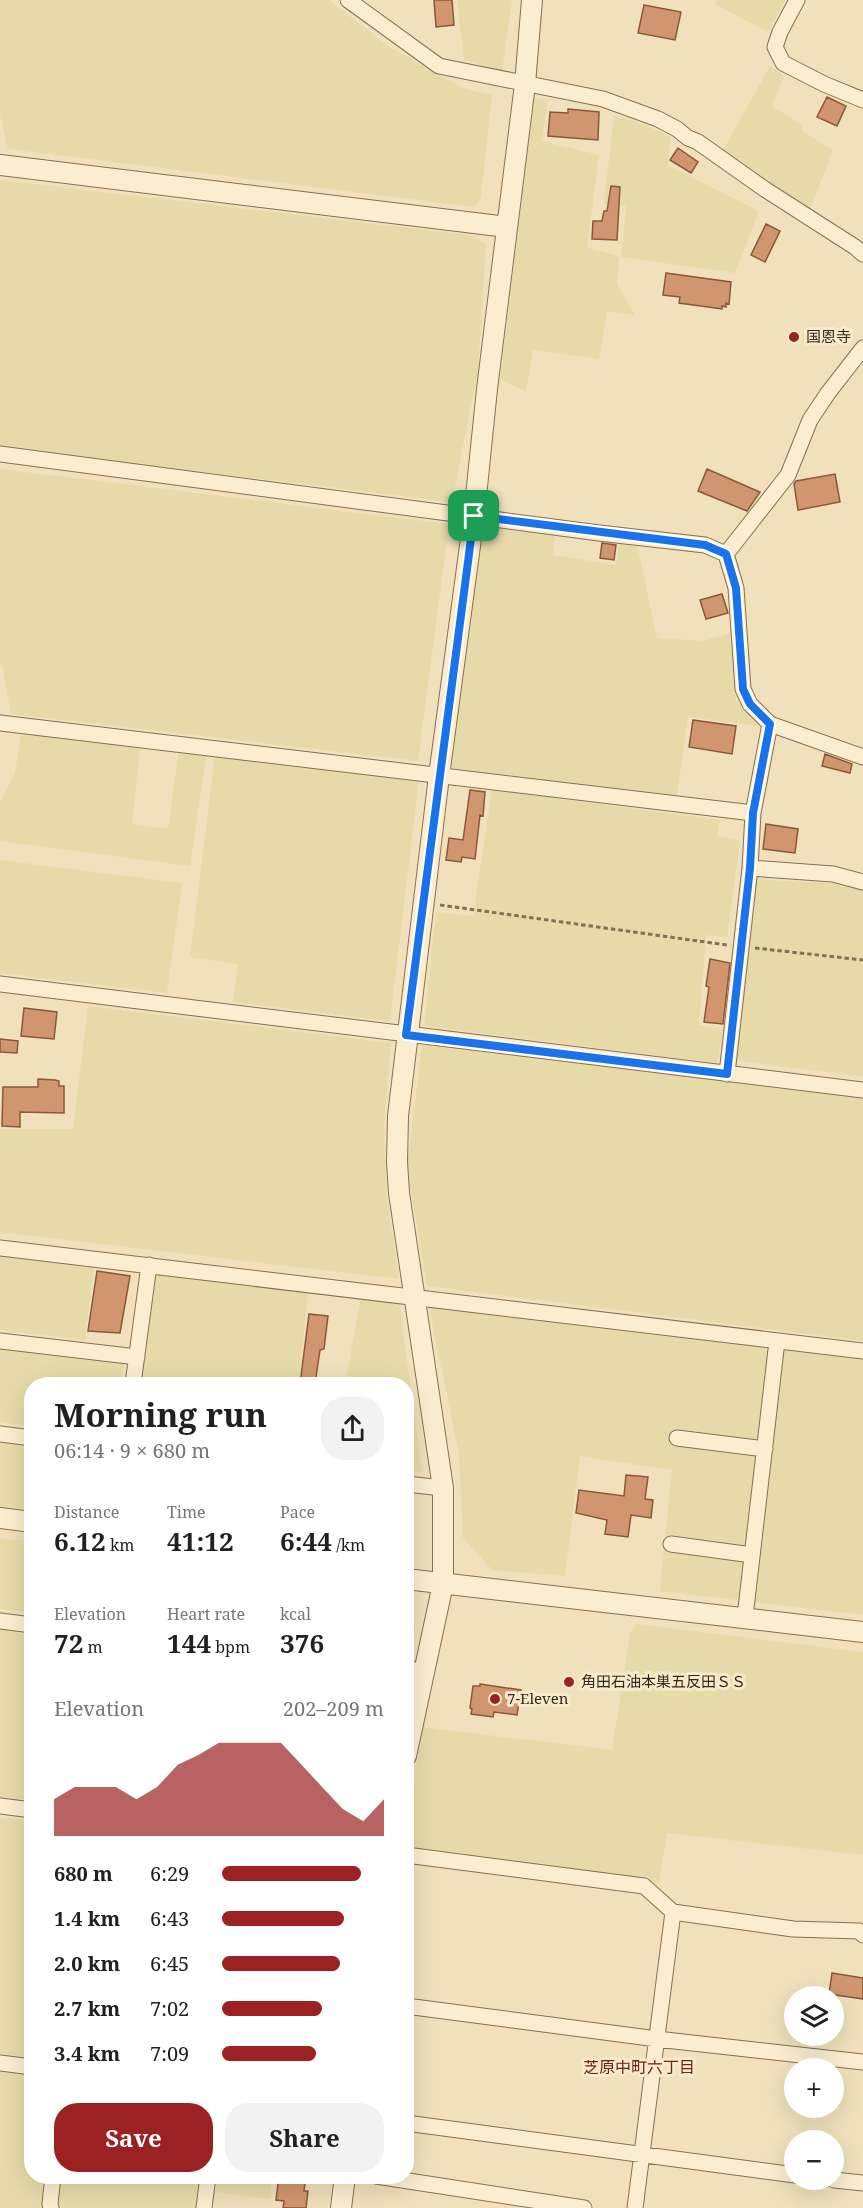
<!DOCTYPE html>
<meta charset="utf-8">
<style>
body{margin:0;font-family:"Noto Serif","Noto Sans JP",serif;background:#f2f2f2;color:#202124;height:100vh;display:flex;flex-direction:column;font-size:22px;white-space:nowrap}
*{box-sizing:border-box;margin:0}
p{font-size:20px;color:#757577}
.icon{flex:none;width:33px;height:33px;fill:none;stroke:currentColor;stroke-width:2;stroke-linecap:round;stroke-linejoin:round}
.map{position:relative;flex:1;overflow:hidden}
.drawer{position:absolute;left:24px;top:1377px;width:390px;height:807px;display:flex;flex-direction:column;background:#fff;border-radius:24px;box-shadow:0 6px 24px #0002}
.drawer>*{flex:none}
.controls{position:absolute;left:784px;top:1986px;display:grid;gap:12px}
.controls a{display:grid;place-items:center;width:60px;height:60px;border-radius:50%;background:#fff;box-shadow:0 6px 24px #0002;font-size:30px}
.pin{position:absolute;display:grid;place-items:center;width:51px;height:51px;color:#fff;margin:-26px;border-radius:12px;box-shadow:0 3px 9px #0006}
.round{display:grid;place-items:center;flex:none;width:63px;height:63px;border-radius:24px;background:#f2f2f2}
.headline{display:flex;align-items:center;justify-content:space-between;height:102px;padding:0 30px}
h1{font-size:33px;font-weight:700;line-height:45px}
.figures{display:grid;grid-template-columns:repeat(3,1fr);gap:9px;height:102px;padding:6px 30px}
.figures div{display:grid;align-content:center}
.figures b{font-size:26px;font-weight:700}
.figures small{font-size:16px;font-weight:400}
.figures p{font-size:16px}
.chart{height:168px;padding:12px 30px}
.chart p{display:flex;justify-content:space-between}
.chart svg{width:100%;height:108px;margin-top:6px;fill:#9b2123;opacity:.7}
.action{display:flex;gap:12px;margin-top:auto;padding:12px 30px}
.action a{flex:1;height:69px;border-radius:24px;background:#9b2123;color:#fff;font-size:24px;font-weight:700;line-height:69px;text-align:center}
.action a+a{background:#f2f2f2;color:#202124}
ul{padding:0 30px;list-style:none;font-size:20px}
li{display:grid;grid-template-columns:96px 72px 1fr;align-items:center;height:45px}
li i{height:15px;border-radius:8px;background:#9b2123}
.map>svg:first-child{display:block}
.farmland{fill:#e6dba8}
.building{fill:#d1966f;stroke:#895839;stroke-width:1.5}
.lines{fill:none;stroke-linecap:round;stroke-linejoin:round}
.minor-casing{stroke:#886f54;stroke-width:17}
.tertiary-casing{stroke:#886f54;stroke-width:22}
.path{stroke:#886f54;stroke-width:3;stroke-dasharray:4.5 3;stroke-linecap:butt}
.minor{stroke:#fbedcf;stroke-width:15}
.tertiary{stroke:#fbedcf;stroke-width:20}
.route-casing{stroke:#fff;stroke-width:12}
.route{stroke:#1a73e8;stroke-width:8}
.poi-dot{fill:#9b2123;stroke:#f7eacb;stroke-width:2}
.labels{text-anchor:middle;stroke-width:6;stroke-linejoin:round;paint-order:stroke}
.poi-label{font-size:15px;fill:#36281a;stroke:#f7eacb;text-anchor:start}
.neighbourhood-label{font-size:16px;fill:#652717;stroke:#f7eacb}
</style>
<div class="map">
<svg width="863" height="2208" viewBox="0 0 863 2208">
<rect width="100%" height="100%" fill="#f0e0bb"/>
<!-- farmland -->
<path class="farmland" d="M0 0H329L389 47 465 89 492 95 481 197 475 207 8 149 0 115Z
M457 0H512L502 71 464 60Z
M717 0H785L768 32 715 4Z
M770 66 784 76 772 106 802 125V131L833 150 808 215 720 156Z
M534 98 548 100 542 141 599 155 587 248 619 256 617 284 635 315 607 311 599 359 533 350 526 392 500 379Z
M614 116 646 125 671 138 667 165 759 211 735 273 621 257 626 206 604 203Z
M0 180 469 235 486 244 478 371 452 502 0 447Z
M0 469 449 524 418 761 11 714 3 668 0 664Z
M483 522 555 532 553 555 616 565 620 540H636L657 638 703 641 732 633 736 699 759 726 688 717 677 795 459 774 451 764 478 526Z
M25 732 140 747 132 824 168 829 179 750 204 754 206 757 190 866 0 841V802L15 773 21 736Z
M215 755 419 779 390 1021 233 1002 238 964 190 957Z
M492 790 720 820 717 836 740 840 727 938 706 935 699 1025 723 1030 717 1063 424 1026 436 912 473 916Z
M0 860 182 883 167 993 0 973Z
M755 879 854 885 863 889V1076L736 1061Z
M88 1006 391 1043 384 1127 387 1199 399 1279 0 1232V1129H73Z
M422 1045 863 1098V1341L427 1286 407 1167Z
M0 1254 94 1265 85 1340 0 1330Z
M156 1271 308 1292 299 1384H138L153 1275Z
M361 1297 399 1301 422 1472 407 1471 406 1384H345Z
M429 1308 863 1359V1615L660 1591 672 1470 580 1456 565 1576 492 1570 463 1538 459 1454Z
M0 1348 124 1363 121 1384H32L31 1426 0 1422Z
M0 1440 31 1444V1510L0 1506Z
M0 1538 31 1542V1612L0 1609Z
M407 1612 415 1625 407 1656Z
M636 1624 863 1652V1855L667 1833 659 1882 407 1852V1835L422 1727 612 1750 630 1634Z
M0 1628 31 1632V1807L0 1803Z
M0 1818 31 1822V2058L0 2054Z
M0 2069 31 2073 32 2176 44 2177 43 2208H0Z
M58 2177H202L198 2208H57Z
M217 2177H272L270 2199 215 2192Z"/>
<!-- building -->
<path class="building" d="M434 0H452L454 25 436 27Z
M644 5 681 12 675 40 638 33Z
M827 97 846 106 837 126 817 117Z
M568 109 599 112 598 140 548 136 550 112 568 113Z
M678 148 698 162 691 173 670 160Z
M611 186 620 187 617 240 592 239 593 221H602L604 211H607Z
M766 224 780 231 765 262 751 255Z
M666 273 731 282 729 304 726 303V307L722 306V309L679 303 680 297 663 295Z
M707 469 760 492 747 511 698 491Z
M835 474 840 502 798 510 794 484 796 481Z
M602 543 616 545 614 560 600 558Z
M722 594 728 613 706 619 700 600Z
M693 720 736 726 732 754 689 747Z
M825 754 852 764 850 773 822 766Z
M470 790 485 792 483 816 480 815 475 859 462 857 461 862 446 860 449 838 463 840Z
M766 824 798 829 795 853 763 849Z
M710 959 730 963 723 1024 704 1022 709 987 706 986Z
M24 1008 57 1012 54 1039 21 1036Z
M0 1039 18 1041 17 1053 0 1052Z
M38 1079 55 1080 59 1081V1086H64V1113L20 1112V1127L2 1126 3 1087H38Z
M97 1271 130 1276 120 1333 88 1331Z
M309 1314 328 1316 324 1349 320 1350 315 1384H300Z
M626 1475 648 1477 645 1499 653 1500 651 1518 631 1515 628 1537 605 1534 607 1520 576 1513 579 1490 624 1496Z
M480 1684 521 1690 517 1715 494 1712 493 1717 471 1714 472 1709 470 1708 473 1686H480Z
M832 1973 863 1978V1999L829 1994Z
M279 2176H306L304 2191H308L306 2208H283L284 2201 276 2200Z"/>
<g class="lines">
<!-- minor casing -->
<g class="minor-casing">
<path id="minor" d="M348 0 439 66 603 99 658 119 677 129 688 138 698 142 766 190 855 247 863 254
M797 0 780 32 775 47 783 63 824 84 863 100
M0 454 599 533 705 545 726 554
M726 554 736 588 743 689 750 704 770 724 863 757
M726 554 788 475 810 420 828 393 863 348
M0 723 753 813
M750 868 833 874 863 882
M0 984 863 1090
M727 1074 750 868 753 813 770 724
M0 1248 863 1351
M0 1341 137 1357
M133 1384 149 1265
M0 1434 32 1438
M677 1438 765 1449
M406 1484 443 1488
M671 1544 752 1555
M745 1617 777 1341
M0 1621 32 1625
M406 1669 424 1671
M0 1806 32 1810
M406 1855 644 1886 673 1912 793 1929 859 1931 863 1935
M406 2006 657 2039 863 2062
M0 2063 32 2067
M406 2123 795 2175
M376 2176 584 2208
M834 2180 863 2183
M51 2208 50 2204 53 2176
M204 2208 208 2176
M635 2208 673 1912"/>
</g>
<!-- tertiary casing -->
<g class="tertiary-casing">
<path id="tertiary" d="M0 165 507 227
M0 1518 32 1522
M406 1579 863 1632
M406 1756 443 1584V1488L399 1193 397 1162 398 1116 439 776 474 516 487 389 525 84 532 0
M341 2208 345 2176"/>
</g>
<!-- path -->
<path class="path" d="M440 905 727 945
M755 948 863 960"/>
<!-- minor -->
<use href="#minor" class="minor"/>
<!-- tertiary -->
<use href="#tertiary" class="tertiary"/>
</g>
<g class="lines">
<!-- route casing -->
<g class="route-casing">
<path id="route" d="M474 516 705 545 726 554 736 588 743 689 750 704 770 724 753 813 750 868 727 1074 406 1035Z"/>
</g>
<!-- route -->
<use href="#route" class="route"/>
</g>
<!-- markers -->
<g class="poi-dot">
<circle cx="794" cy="337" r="6"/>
<circle cx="569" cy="1682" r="6"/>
<circle cx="495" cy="1699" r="6"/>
</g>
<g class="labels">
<!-- poi labels -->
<g class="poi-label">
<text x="806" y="342">国恩寺</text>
<text x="581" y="1687">角田石油本巣五反田ＳＳ</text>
<text x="507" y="1704">7-Eleven</text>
</g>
<!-- neighbourhood labels -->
<g class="neighbourhood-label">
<text x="639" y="2073">芝原中町六丁目</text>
</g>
</g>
</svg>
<div class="controls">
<a><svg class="icon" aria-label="layers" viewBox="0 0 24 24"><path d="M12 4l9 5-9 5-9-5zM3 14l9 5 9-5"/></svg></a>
<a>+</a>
<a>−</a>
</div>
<div class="pin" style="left:474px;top:516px;background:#1e9e55"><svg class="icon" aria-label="arrive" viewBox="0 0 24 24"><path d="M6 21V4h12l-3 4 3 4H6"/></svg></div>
<section class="drawer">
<div class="headline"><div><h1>Morning run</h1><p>06:14 · 9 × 680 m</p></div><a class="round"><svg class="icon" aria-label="share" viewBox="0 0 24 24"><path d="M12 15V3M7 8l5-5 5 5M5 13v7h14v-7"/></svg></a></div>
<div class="figures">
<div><p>Distance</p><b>6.12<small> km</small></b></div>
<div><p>Time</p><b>41:12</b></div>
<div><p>Pace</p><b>6:44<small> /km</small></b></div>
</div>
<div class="figures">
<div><p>Elevation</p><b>72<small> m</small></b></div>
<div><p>Heart rate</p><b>144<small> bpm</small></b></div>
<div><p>kcal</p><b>376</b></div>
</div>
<div class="chart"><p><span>Elevation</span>202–209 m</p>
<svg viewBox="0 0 160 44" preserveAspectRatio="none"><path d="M0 44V29L10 24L20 24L30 24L40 29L50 24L60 15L70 11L80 6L90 6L100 6L110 6L120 15L130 24L140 33L150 38L160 29V44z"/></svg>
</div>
<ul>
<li><b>680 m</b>6:29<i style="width:86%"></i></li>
<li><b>1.4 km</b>6:43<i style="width:75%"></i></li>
<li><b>2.0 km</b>6:45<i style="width:73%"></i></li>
<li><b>2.7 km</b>7:02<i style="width:62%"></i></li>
<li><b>3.4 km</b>7:09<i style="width:58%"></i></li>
</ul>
<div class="action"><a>Save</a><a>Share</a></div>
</section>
</div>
